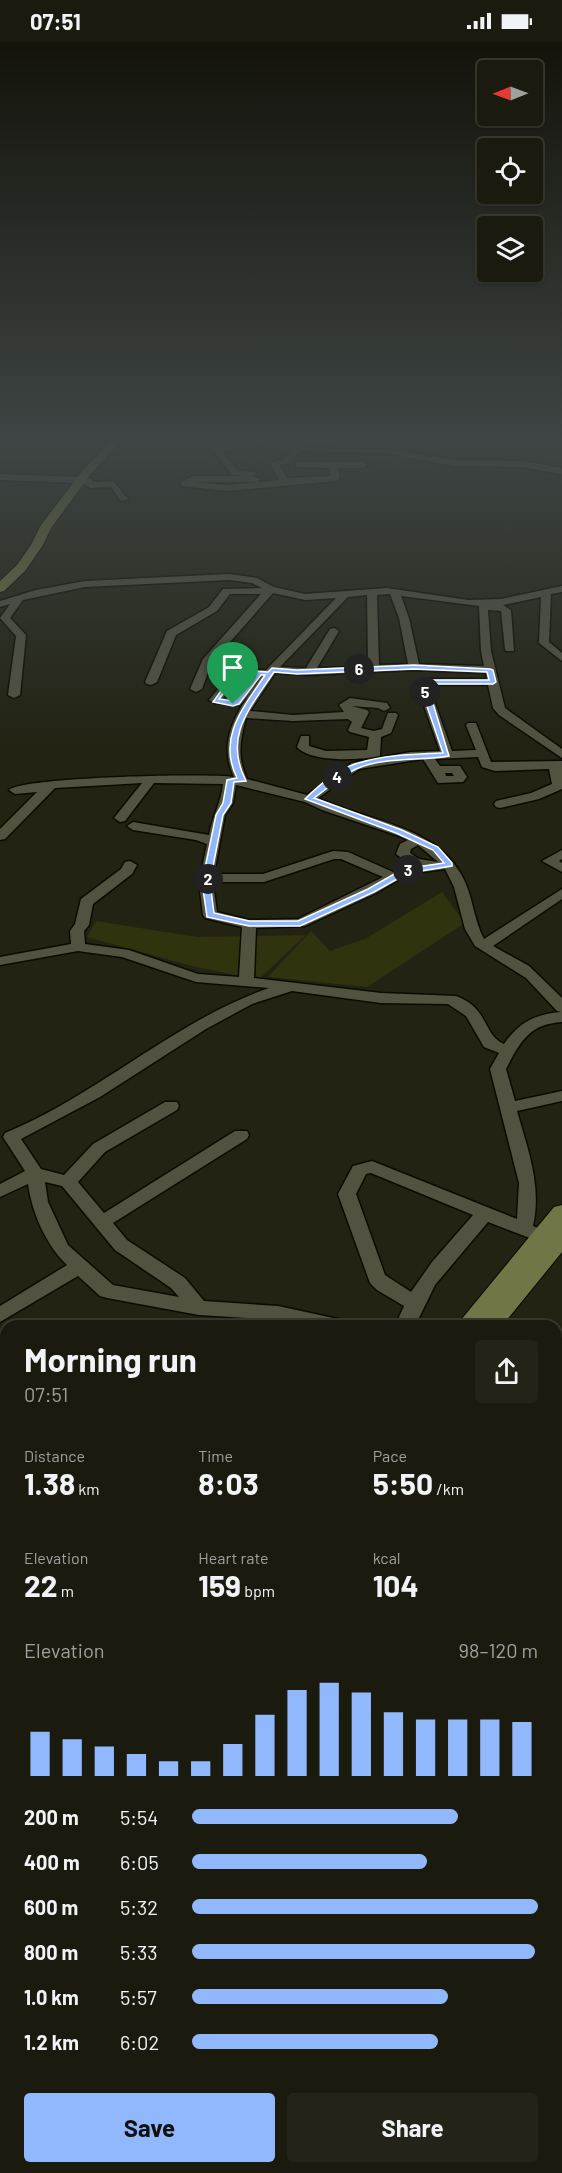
<!DOCTYPE html>
<meta charset="utf-8">
<style>
body{margin:0;font-family:Barlow,sans-serif;background:#232317;color:#f1f3f6;height:100vh;display:flex;flex-direction:column;font-size:22px;white-space:nowrap}
*{box-sizing:border-box;margin:0}
p{font-size:20px;color:#9fa19e}
.icon{flex:none;width:33px;height:33px;fill:none;stroke:currentColor;stroke-width:2;stroke-linecap:round;stroke-linejoin:round}
.map{position:relative;flex:1;overflow:hidden}
.panel{position:absolute;left:0px;top:1278px;width:562px;height:854px;display:flex;flex-direction:column;background:#1a1a0e;border-radius:18px 18px 0 0;box-shadow:0 2px 4px #0004,0 0 0 2px #38382e}
.panel>*{flex:none}
.needle{width:39px;rotate:269deg}
.buttons{position:absolute;left:477px;top:18px;display:grid;gap:12px}
.buttons a{display:grid;place-items:center;width:66px;height:66px;border-radius:6px;background:#1a1a0e;box-shadow:0 2px 4px #0004,0 0 0 2px #38382e;font-size:30px}
.pin{position:absolute;display:grid;place-items:center;width:51px;height:51px;color:#fff;margin:-62px -26px;border-radius:50% 50% 50% 0;rotate:-45deg;box-shadow:0 0 6px #0007}
.pin .icon{rotate:45deg}
.km{position:absolute;width:30px;height:30px;margin:-15px;border-radius:50%;background:#222;color:#fff;font-size:16px;line-height:30px;text-align:center}
.round{display:grid;place-items:center;flex:none;width:63px;height:63px;border-radius:6px;background:#232317}
.overview{display:flex;align-items:center;justify-content:space-between;height:102px;padding:0 24px}
h1{font-size:33px;font-weight:700;line-height:45px}
.figures{display:grid;grid-template-columns:repeat(3,1fr);gap:9px;height:102px;padding:6px 24px}
.figures div{display:grid;align-content:center}
.figures b{font-size:30px;font-weight:700}
.figures small{font-size:16px;font-weight:400}
.figures p{font-size:16px}
.chart{height:168px;padding:12px 24px}
.chart p{display:flex;justify-content:space-between}
.chart svg{width:100%;height:108px;margin-top:6px;stroke:#91b8fd;stroke-width:6}
.cta{display:flex;gap:12px;margin-top:auto;padding:12px 24px}
.cta a{flex:1;height:69px;border-radius:6px;background:#91b8fd;color:#111;font-size:24px;font-weight:700;line-height:69px;text-align:center}
.cta a+a{background:#232317;color:#f1f3f6}
ul{padding:0 24px;list-style:none;font-size:20px}
li{display:grid;grid-template-columns:96px 72px 1fr;align-items:center;height:45px}
li i{height:15px;border-radius:8px;background:#91b8fd}
.status{display:flex;justify-content:space-between;align-items:center;height:42px;padding:0 30px;background:#1a1a0e;direction:ltr}
.status svg{height:16px;fill:currentColor}
.map>svg:first-child{display:block}
.green{fill:#31330f}
.lines{fill:none;stroke-linecap:round;stroke-linejoin:round}
.minor-casing{stroke:#0b0c01;stroke-width:3}
.major-casing{stroke:#0b0c01;stroke-width:2}
.minor{fill:#515240;fill-rule:evenodd}
.major{fill:#727545;fill-rule:evenodd}
.rail-casing{stroke:#a2a396;stroke-width:8}
.rail{stroke:#18190a;stroke-width:6;stroke-dasharray:18;stroke-linecap:butt}
.route{fill:#91b8fd;stroke:#fff;stroke-width:1.5;fill-rule:evenodd}
</style>
<div class="status"><b>07:51</b><svg viewBox="0 0 49 12"><path d="M0 12V9h3v3zM5 12V6h3v6zM10 12V3h3v9zM15 12V0h3v12zM26 1h20v11H26zM47 4h2v5h-2z"/></svg></div>
<div class="map">
<svg width="562" height="2131" viewBox="0 0 562 2131">
<rect width="100%" height="100%" fill="#222313"/>
<!-- green -->
<path class="green" d="M442 850 465 881 367 945 268 935 311 889 330 909 365 897Z
M96 879 197 895 306 893 258 938 192 924 87 895Z"/>
<g class="lines">
<!-- minor casing -->
<g class="minor-casing">
<path id="minor" d="M208 401H216L219 404 236 401 238 406 222 409 238 429 255 430 256 432 252 434 261 437 257 440H193L227 443 279 438 270 421 283 418 292 408 261 403 257 401 308 406 384 407 454 418 522 419 562 426V432L522 425 454 424 384 411 300 409 288 422 279 423 287 436 331 434 329 426 296 425V421L299 420H363L367 423 363 426H338L340 436 336 439 227 449 181 444V440L193 434H250L232 433Z
M550 401 562 402V407Z
M0 432 81 435 91 437 93 440 113 439 128 457 121 459 111 445 91 446 81 441 0 438Z
M229 532 257 536 274 545 305 552 387 546 468 558 501 557 562 544V550L551 552 549 600 562 611V619L539 601 541 555 503 563 511 568 514 609H506L505 607 501 569 488 568 491 609 505 666 562 707V716L499 673 493 666 488 643H433L430 647 452 709 476 708 466 683 468 681H476L491 720 562 719V747L539 757 500 766 496 765 494 762 496 759 531 751 552 742 549 727 495 729 482 725 478 715 435 717 440 724H460L467 735 463 740 438 741 423 717 359 727 318 756C366 779 432 782 461 832 473 852 473 877 484 897L562 847V857L493 904 529 924 562 956V980C529 982 520 1000 506 1027L515 1059 562 1049V1059L517 1069C528 1108 542 1144 533 1184L549 1190 552 1195 549 1200 543 1201 488 1180 435 1243 415 1284H395L404 1264 377 1248 370 1241 338 1152 353 1124 372 1119 517 1177 519 1141 490 1027 499 1011 484 1005 466 974 448 962 381 961 292 949 252 962 206 987 100 1055 21 1097 41 1127 64 1133 93 1102 165 1060H177L179 1064 177 1068 105 1110 78 1140 104 1171 235 1089H247L249 1093 247 1097 113 1181 127 1198 185 1236 204 1259 278 1264 338 1277 345 1279 348 1284H305L278 1278 199 1273 107 1256 100 1254 78 1234 0 1280V1264L67 1223C46 1203 32 1171 28 1142L0 1155V1142L25 1129 3 1095 5 1091C98 1053 174 979 269 946L196 940 122 915 78 909 0 923V915L71 902 70 889 75 882 81 857 121 827 125 820 130 819 137 823 132 832 93 862 89 883 84 889 85 902 129 908 198 932 239 935 242 885 205 876 203 873 199 840 207 802 196 798 133 788 127 784 133 780 209 793C212 775 221 761 223 742L154 741 125 779 120 780 114 776 142 741 55 746 5 797 0 798V787L37 750 15 752 9 748C23 735 207 731 234 735 216 696 240 666 261 635L241 633 223 656 233 657 246 641H254L256 643 240 663 215 661 209 658 234 627 266 628 336 556 305 558 273 551 216 616 232 619V623L211 622 202 647 196 650 190 647 203 617 261 552H230L217 569 176 593 157 640 151 643 147 642 145 640 167 589 209 565 223 547 262 546 252 541 229 538 85 545 23 558 10 576 26 593 20 653 14 656 8 653 16 594 0 576 10 562 0 565V559L36 548 85 539ZM390 552 399 576 408 622 379 623 377 553ZM367 553 368 624 317 626 339 589 334 586 330 587 306 626 280 625 348 555ZM401 554 479 564 481 609 484 624 419 622 409 576ZM414 628 486 631 487 637H430L426 638 418 647 440 709 410 710 352 721 307 753 247 737C237 715 240 698 246 676L293 679 348 677 352 680 348 688 350 690 369 695 367 708 326 709 309 704V694H301L297 705C311 721 361 718 380 714L381 695 391 691 398 673 396 671H388L382 687 374 689 361 686 369 670 367 668 351 664 378 666 384 669 390 666 387 661 350 656 339 663 344 670 293 673 250 669 275 631 309 633ZM445 731H452L454 734H446ZM236 743 305 760 322 768 399 794 408 798 400 802 396 812 411 823 393 830 348 810 333 809 263 832H214L225 773 233 761ZM418 803 438 820 419 817 410 811 411 807ZM334 817H341L383 835 298 877 249 878 217 870 213 840H264ZM445 827 454 845 465 887 475 904 526 936 557 969 561 970C536 972 519 980 504 1002 489 996 487 979 477 968 471 961 464 957 456 954L381 951 254 936 256 886 305 884 376 851 408 832ZM371 1131 473 1173 432 1220 411 1250 385 1233 356 1152 366 1132ZM45 1140 62 1144 115 1208 171 1246 179 1255 113 1243 68 1203 48 1160Z
M562 808V817L559 819 562 821V830L542 819Z
M6 1462V1480L0 1482V1464Z
M0 1622 6 1624V1651L0 1649Z"/>
</g>
<!-- major casing -->
<g class="major-casing">
<path id="major" d="M109 401H119L91 432 51 486 43 503 25 529 4 549 0 550V539L17 523 31 503 41 483 83 428Z
M562 1163V1210L502 1284H456L554 1165Z
M6 1861V1935L0 1937V1863Z"/>
</g>
<!-- minor -->
<use href="#minor" class="minor"/>
<!-- major -->
<use href="#major" class="major"/>
<!-- rail casing -->
<g class="rail-casing">
<path id="rail" d="M556 1678 562 1670
M556 1699 562 1691
M238 2131 242 2126
M253 2131 258 2126"/>
</g>
<!-- rail -->
<use href="#rail" class="rail"/>
</g>
<!-- sky -->
<linearGradient id="sky" x2="0" y2="1"><stop stop-color="#13130a"/><stop offset="0.57" stop-color="#3e4544"/><stop offset="1" stop-color="#3e4544" stop-opacity="0"/></linearGradient>
<rect width="562" height="699" fill="url(#sky)"/>
<!-- route -->
<path class="route" d="M414 623 490 627 493 628 496 640 493 642H431L428 645 449 714C421 719 383 715 356 727 341 734 328 746 314 756L402 788 438 805 452 821V824L408 831 374 850 300 884H249L207 875 202 840 216 773 223 761 227 738 237 736C217 696 243 666 265 633H261L239 662 233 664 213 660 236 628 268 630 272 626 297 628ZM414 627 487 630 489 638H430L421 647 443 711C414 712 382 713 355 722 337 728 318 744 305 757L396 791 433 808 444 821 403 827 368 847 298 879H249L214 871 210 840 223 773 231 761 234 740 246 739C223 694 250 666 274 630L297 632ZM240 631 255 632 234 659 219 657Z"/>
</svg>
<div class="buttons">
<a><svg class="needle" viewBox="-14 -14 28 28"><path d="M0-13l5 13h-10z" fill="#e53935"/><path d="M0 13l5-13h-10z" fill="#9fa19e"/></svg></a>
<a><svg class="icon" aria-label="locate" viewBox="0 0 24 24"><circle cx="12" cy="12" r="6"/><path d="M12 2v4M12 18v4M2 12h4M18 12h4"/></svg></a>
<a><svg class="icon" aria-label="layers" viewBox="0 0 24 24"><path d="M12 4l9 5-9 5-9-5zM3 14l9 5 9-5"/></svg></a>
</div>
<div class="pin" style="left:233px;top:662px;background:#1e9e55"><svg class="icon" aria-label="arrive" viewBox="0 0 24 24"><path d="M6 21V4h12l-3 4 3 4H6"/></svg></div>
<b class="km" style="left:208px;top:837px">2</b>
<b class="km" style="left:408px;top:828px">3</b>
<b class="km" style="left:337px;top:735px">4</b>
<b class="km" style="left:425px;top:650px">5</b>
<b class="km" style="left:359px;top:627px">6</b>
<section class="panel">
<div class="overview"><div><h1>Morning run</h1><p>07:51</p></div><a class="round"><svg class="icon" aria-label="share" viewBox="0 0 24 24"><path d="M12 15V3M7 8l5-5 5 5M5 13v7h14v-7"/></svg></a></div>
<div class="figures">
<div><p>Distance</p><b>1.38<small> km</small></b></div>
<div><p>Time</p><b>8:03</b></div>
<div><p>Pace</p><b>5:50<small> /km</small></b></div>
</div>
<div class="figures">
<div><p>Elevation</p><b>22<small> m</small></b></div>
<div><p>Heart rate</p><b>159<small> bpm</small></b></div>
<div><p>kcal</p><b>104</b></div>
</div>
<div class="chart"><p><span>Elevation</span>98–120 m</p>
<svg viewBox="0 0 160 44" preserveAspectRatio="none"><path d="M5 44V26M15 44V29M25 44V32M35 44V35M45 44V38M55 44V38M65 44V31M75 44V19M85 44V9M95 44V6M105 44V10M115 44V18M125 44V21M135 44V21M145 44V21M155 44V22"/></svg>
</div>
<ul>
<li><b>200 m</b>5:54<i style="width:77%"></i></li>
<li><b>400 m</b>6:05<i style="width:68%"></i></li>
<li><b>600 m</b>5:32<i style="width:100%"></i></li>
<li><b>800 m</b>5:33<i style="width:99%"></i></li>
<li><b>1.0 km</b>5:57<i style="width:74%"></i></li>
<li><b>1.2 km</b>6:02<i style="width:71%"></i></li>
</ul>
<div class="cta"><a>Save</a><a>Share</a></div>
</section>
</div>
